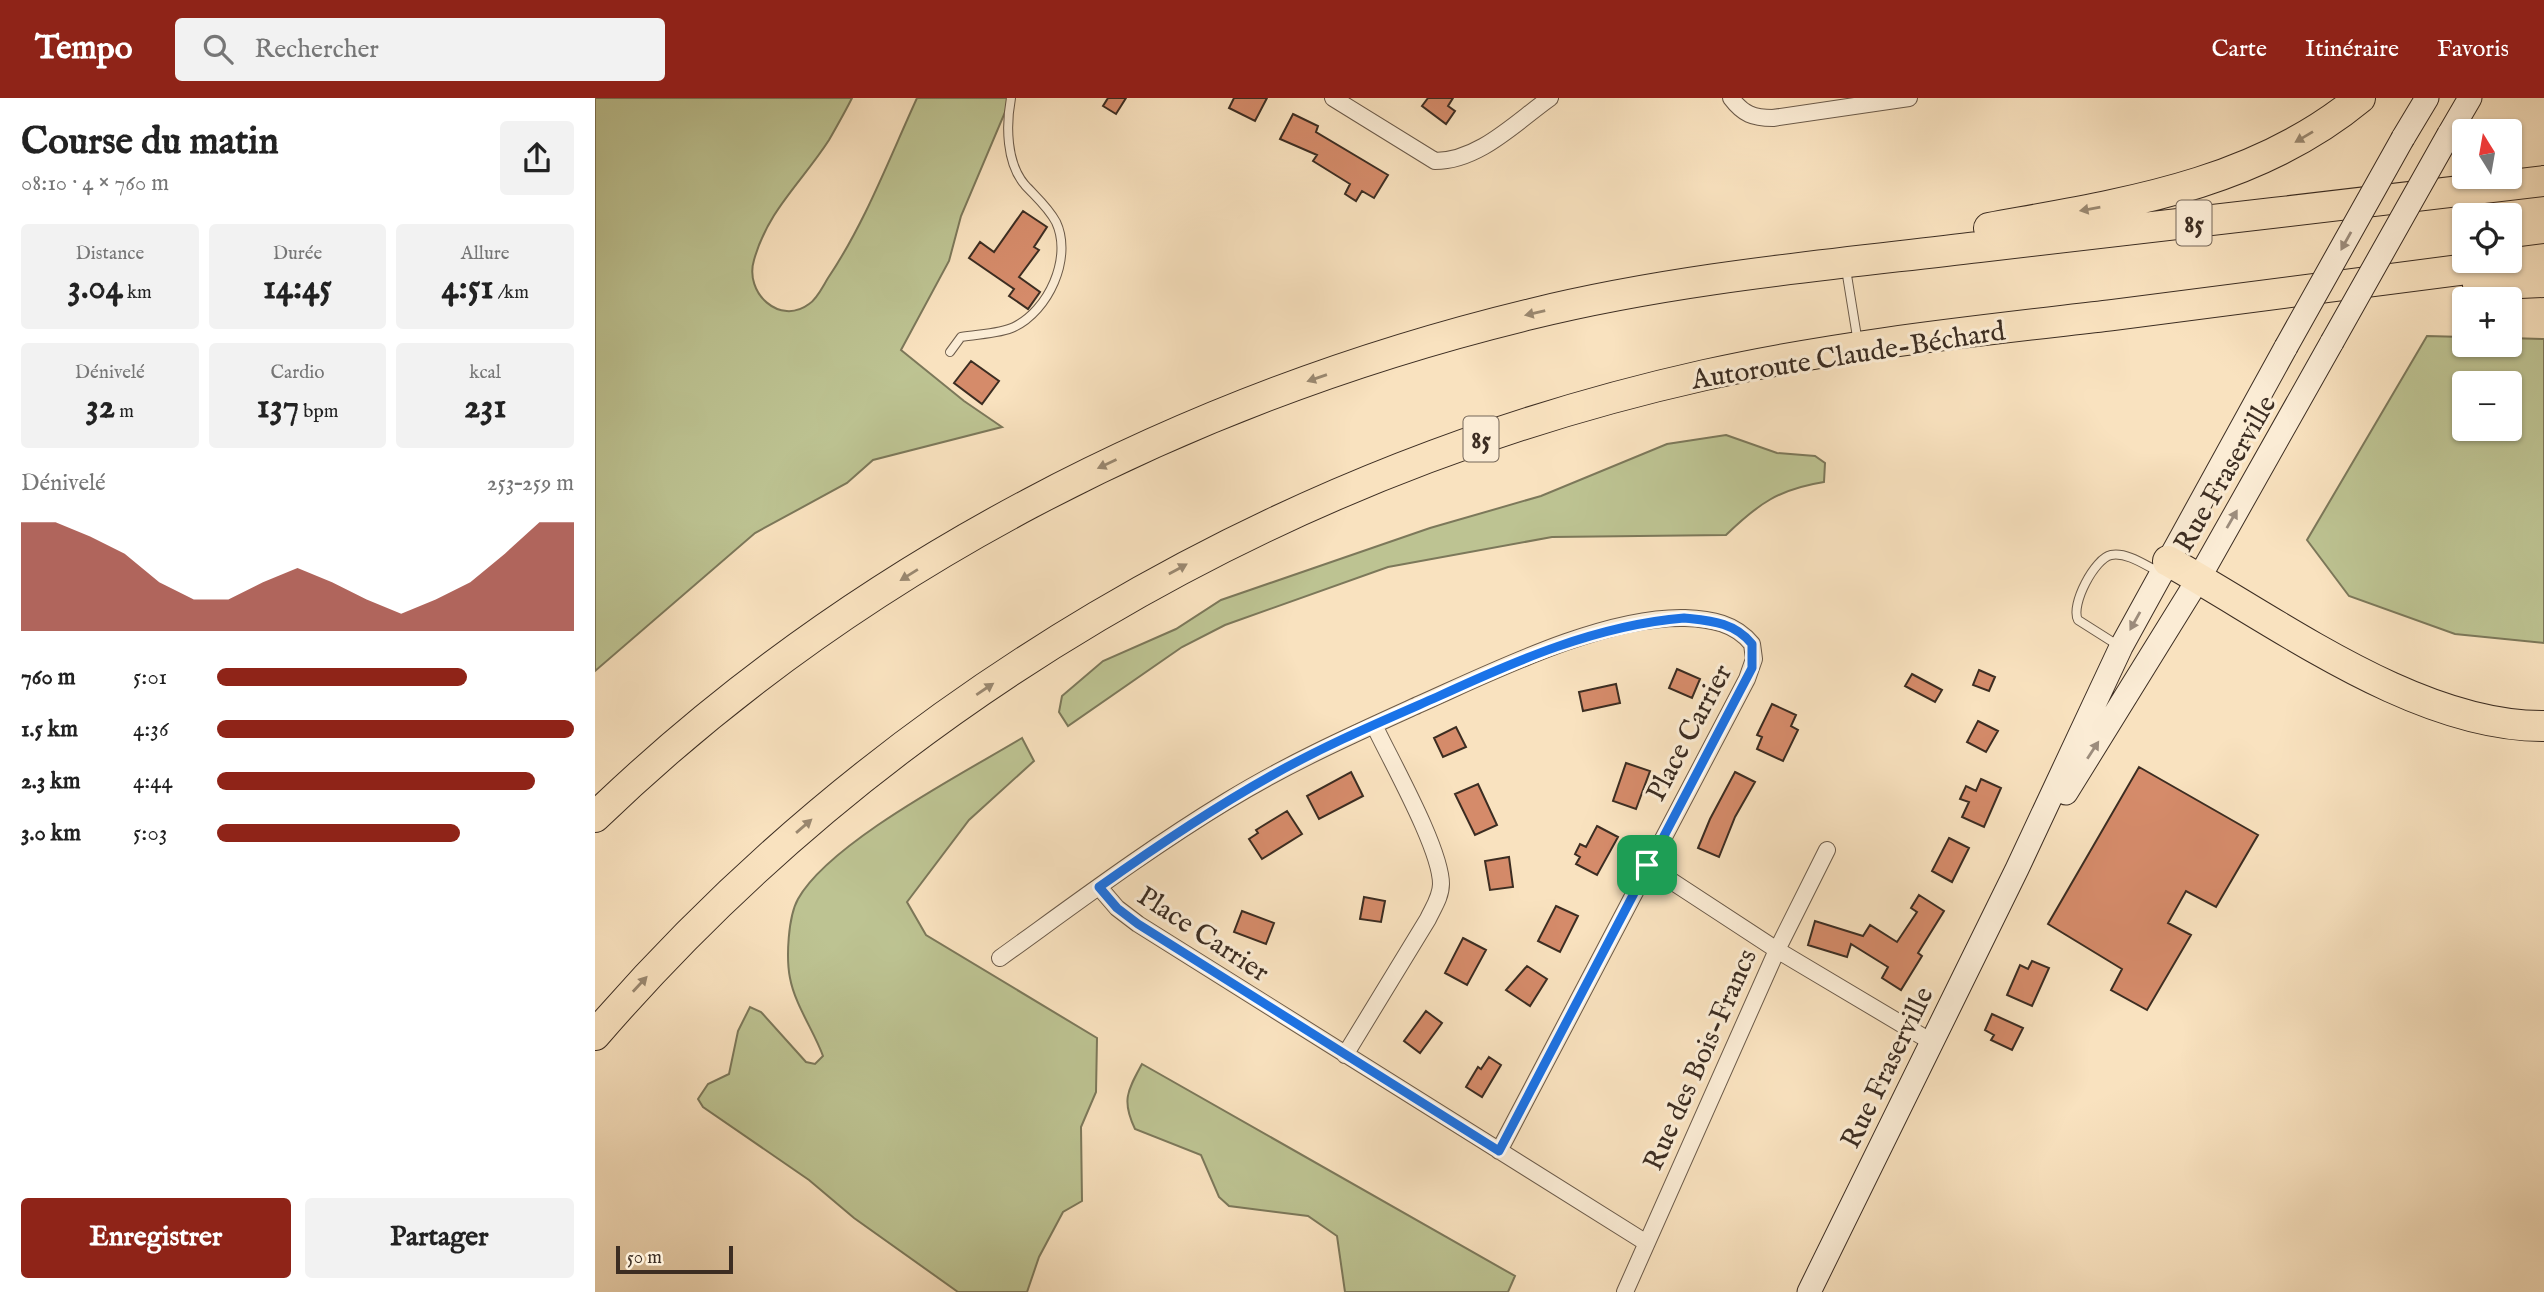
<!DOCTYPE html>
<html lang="fr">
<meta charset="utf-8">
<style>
body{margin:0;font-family:"IM FELL English",serif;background:#f2f2f2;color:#222;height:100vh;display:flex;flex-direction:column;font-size:26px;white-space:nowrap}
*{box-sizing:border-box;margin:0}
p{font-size:23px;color:#767676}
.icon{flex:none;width:38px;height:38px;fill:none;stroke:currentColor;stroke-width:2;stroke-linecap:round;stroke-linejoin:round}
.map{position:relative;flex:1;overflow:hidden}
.drawer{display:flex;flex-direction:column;background:#fff;width:595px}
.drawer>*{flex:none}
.needle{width:46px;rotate:349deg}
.controls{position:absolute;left:1857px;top:21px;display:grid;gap:14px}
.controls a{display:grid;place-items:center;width:70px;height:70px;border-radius:7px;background:#fff;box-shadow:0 2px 5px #0004;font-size:35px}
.scale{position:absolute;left:21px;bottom:18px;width:117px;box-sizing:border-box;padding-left:7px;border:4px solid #3c2d22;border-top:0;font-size:19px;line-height:24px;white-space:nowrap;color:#3c2d22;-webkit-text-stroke:5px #fbecd5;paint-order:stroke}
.pin{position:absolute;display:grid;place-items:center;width:60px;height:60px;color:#fff;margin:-30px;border-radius:14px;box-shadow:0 4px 10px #0006}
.round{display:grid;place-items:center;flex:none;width:74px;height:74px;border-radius:7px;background:#f2f2f2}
.head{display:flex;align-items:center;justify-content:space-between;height:119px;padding:0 21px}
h1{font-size:38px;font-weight:700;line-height:52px}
.figures{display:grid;grid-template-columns:repeat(3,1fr);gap:10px;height:119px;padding:7px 21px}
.figures div{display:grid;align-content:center;border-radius:7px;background:#f2f2f2;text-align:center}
.figures b{font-size:35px;font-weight:700}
.figures small{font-size:19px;font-weight:400}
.figures p{font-size:19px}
.chart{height:196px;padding:14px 21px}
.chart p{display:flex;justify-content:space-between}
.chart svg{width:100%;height:126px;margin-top:7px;fill:#8f2418;opacity:.7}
.primary-button{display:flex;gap:14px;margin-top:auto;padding:14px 21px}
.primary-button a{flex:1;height:80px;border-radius:7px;background:#8f2418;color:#fff;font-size:28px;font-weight:700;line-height:80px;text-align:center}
.primary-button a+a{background:#f2f2f2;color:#222}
ul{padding:0 21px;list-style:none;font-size:23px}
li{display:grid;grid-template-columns:112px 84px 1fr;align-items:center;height:52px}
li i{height:18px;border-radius:9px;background:#8f2418}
header{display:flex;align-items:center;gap:42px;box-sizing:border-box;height:98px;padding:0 35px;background:#8f2418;color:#fff}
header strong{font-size:33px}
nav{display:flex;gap:38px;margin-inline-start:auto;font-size:24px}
.search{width:490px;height:63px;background:#f2f2f2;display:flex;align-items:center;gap:18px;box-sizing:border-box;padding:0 24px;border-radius:7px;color:#767676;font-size:26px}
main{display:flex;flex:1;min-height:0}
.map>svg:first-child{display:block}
.green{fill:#bdc392;stroke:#7c785a;stroke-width:2;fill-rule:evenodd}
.building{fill:#d58b6a;stroke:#3c2d22;stroke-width:2}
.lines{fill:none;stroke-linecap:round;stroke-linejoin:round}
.lane-casing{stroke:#6b5a49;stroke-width:10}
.street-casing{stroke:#6b5a49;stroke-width:18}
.secondary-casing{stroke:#3c2d22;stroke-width:25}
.highway-casing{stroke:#3c2d22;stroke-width:32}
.lane{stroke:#fbecd5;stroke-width:8}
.street{stroke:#fbecd5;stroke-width:16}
.secondary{stroke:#fbecd5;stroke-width:23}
.highway{stroke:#f9e2bf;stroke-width:30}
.secondary-bridge-casing{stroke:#3c2d22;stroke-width:25;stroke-linecap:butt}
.secondary-bridge{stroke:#fbecd5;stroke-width:23}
.oneway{fill:#9a8870}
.oneway2{fill:#9c8c7c}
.route-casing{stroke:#fff;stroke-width:14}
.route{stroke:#1a73e8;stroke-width:9}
.labels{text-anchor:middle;stroke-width:6;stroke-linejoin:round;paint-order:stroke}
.shield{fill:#fbecd5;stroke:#756658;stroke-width:2}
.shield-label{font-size:26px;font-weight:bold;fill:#3c2d22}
.street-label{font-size:28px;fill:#3c2d22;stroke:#fbecd5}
</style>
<header>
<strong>Tempo</strong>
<div class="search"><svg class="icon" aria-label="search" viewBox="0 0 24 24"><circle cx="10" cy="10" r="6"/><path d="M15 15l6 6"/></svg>Rechercher</div>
<nav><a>Carte</a><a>Itinéraire</a><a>Favoris</a></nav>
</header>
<main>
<section class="drawer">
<div class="head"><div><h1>Course du matin</h1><p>08:10 · 4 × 760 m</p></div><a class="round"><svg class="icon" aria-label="share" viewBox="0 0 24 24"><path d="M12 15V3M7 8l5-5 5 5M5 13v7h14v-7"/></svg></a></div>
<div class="figures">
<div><p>Distance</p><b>3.04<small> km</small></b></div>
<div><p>Durée</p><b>14:45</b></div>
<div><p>Allure</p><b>4:51<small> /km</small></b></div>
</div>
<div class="figures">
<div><p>Dénivelé</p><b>32<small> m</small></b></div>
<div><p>Cardio</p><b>137<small> bpm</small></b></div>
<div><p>kcal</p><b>231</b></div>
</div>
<div class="chart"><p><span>Dénivelé</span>253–259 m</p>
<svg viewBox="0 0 160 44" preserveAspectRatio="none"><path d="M0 44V6L10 6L20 11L30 17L40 27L50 33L60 33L70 27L80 22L90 27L100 33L110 38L120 33L130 27L140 17L150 6L160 6V44z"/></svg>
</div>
<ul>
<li><b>760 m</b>5:01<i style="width:70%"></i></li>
<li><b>1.5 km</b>4:36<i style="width:100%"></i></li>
<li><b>2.3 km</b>4:44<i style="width:89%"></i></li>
<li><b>3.0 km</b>5:03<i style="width:68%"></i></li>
</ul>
<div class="primary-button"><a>Enregistrer</a><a>Partager</a></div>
</section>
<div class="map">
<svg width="1949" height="1194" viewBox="0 0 1949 1194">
<rect width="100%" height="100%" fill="#f9e2bf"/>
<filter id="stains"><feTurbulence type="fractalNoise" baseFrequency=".00286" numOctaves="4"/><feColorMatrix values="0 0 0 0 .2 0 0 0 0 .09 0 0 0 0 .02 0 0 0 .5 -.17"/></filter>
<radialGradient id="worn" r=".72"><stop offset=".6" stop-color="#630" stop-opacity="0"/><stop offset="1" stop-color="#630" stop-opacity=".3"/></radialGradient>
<!-- green -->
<path class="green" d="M0 0H257C250 14 242 28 234 42 207 84 173 112 159 162 149 195 185 228 214 206 222 201 228 188 233 180 270 125 294 61 322 0H416L366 118 354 163 306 252 369 303 407 329 278 362 252 385 160 435 0 573Z
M1832 238 1869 239V247H1914L1915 240 1949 241V545L1860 536 1754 498 1712 442ZM1914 285V331H1869V285Z
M1131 337 1182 355 1220 358 1230 365 1229 384C1184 391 1163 406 1131 437L957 439 793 469 630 527 587 549 473 628 464 614 467 598 508 563 581 531 626 502 835 430 946 398 1072 346Z
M427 640 439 663 374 722 312 804 331 837 502 940 501 994 486 1029 487 1103 468 1114 444 1159 432 1194H363L259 1120 214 1082 108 1009 103 1001 113 986 134 976 143 933 155 909 166 914 211 964 220 966 228 958C219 933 200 907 195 880 191 860 193 819 203 801 235 744 369 675 427 640Z
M547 966 920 1178 913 1194H750L742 1138 713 1118 634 1108 624 1099 606 1057 540 1031C526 1002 533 992 547 966Z"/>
<!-- building -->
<path class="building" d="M513 0H531L521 16 508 8Z
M639 0H672L660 23 634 10Z
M833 0H858L853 8 860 13 851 26 827 8Z
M698 16 723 28 721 34 793 77 779 100 767 93 761 103 750 96 755 86 718 63 722 57 685 41Z
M428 113 452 129 439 149 444 152 424 179 445 194 433 211 414 198 419 191 374 160 385 144 399 154Z
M376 263 404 283 387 306 359 285Z
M1082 571 1105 581 1097 600 1074 590Z
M1384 572 1400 579 1394 593 1378 587Z
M1317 576 1347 592 1340 604 1310 588Z
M1021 586 1025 605 988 613 984 594Z
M1177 606 1201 617 1196 628 1203 632 1188 663 1162 651 1167 639 1162 637Z
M1383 623 1403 633 1391 654 1372 644Z
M861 629 871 649 848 659 839 640Z
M1031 665 1055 673 1041 711 1018 703Z
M1544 669 1663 737 1621 809 1591 793 1573 825 1596 837 1552 912 1516 892 1527 871 1453 826Z
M756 674 768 698 724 721 712 698Z
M1140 674 1160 684 1140 719 1124 759 1103 750 1115 721Z
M1386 681 1406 690 1389 729 1367 719 1374 704 1365 701 1371 688 1381 693Z
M883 686 902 727 880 737 860 696Z
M692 713 707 736 667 761 654 741 663 735 661 732Z
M1002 728 1023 739 1002 777 981 766 985 759 980 756 985 746 991 749Z
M1354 740 1374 750 1357 784 1337 773Z
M914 759 918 789 895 792 890 763Z
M1324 797 1349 813 1323 855 1327 858 1306 892 1287 880 1293 869 1256 846 1252 859 1213 847 1220 823 1268 838 1275 827 1302 844 1322 814 1316 810Z
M769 799 790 803 786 824 765 821Z
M961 808 983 818 965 854 943 843Z
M647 813 679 825 671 846 639 834Z
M868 840 891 852 872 887 850 875Z
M1437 863 1454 870 1437 908 1412 897 1425 867 1433 871Z
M932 868 952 881 935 908 911 892Z
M831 913 847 925 825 955 809 943Z
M1397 916 1428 930 1417 952 1396 942 1399 937 1390 932Z
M894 959 906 967 887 999 871 989 883 969 886 971Z"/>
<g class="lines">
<!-- lane casing -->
<g class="lane-casing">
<path id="lane" d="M1251 171 1263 245
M355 254 366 239C382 236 405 236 419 229 453 213 478 160 461 124 453 109 441 99 430 87 411 65 411 27 416 0
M1524 548 1483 522C1475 507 1500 460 1516 457 1532 454 1550 467 1564 474"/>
</g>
<!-- street casing -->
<g class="street-casing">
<path id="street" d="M738 0 840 63C884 63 921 24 955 0
M1136 0C1148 16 1158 20 1178 20L1314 0
M1052 767 1182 852 1335 943
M504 789 522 810 543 826 1050 1144
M405 860C480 806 553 751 632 703 694 665 759 636 825 606 899 573 1009 518 1090 520 1116 521 1140 525 1157 546L1159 561 1152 581 904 1053
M750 957 833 821C838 810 846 799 846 786 846 751 796 663 779 627
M1030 1194 1182 852 1232 752"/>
</g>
<!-- secondary casing -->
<g class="secondary-casing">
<path id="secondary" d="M1854 36 1875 0
M1808 40 1832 0
M1471 695 1604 480 1737 244
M1214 1194 1422 771 1526 549 1691 249"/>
</g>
<!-- highway casing -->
<g class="highway-casing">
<path id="highway" d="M1394 130C1525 106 1659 88 1765 0
M1883 187 1949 184
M1573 463C1683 524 1821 629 1949 628
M0 719C258 470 589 300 936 216 1082 180 1234 167 1384 149 1572 128 1761 105 1949 83
M0 937C287 605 682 373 1110 277 1245 247 1382 233 1518 217 1662 199 1805 179 1949 161"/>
</g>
<!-- lane -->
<use href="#lane" class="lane"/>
<!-- street -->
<use href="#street" class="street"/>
<!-- secondary -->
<use href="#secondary" class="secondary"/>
<!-- highway -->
<use href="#highway" class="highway"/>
<!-- secondary-bridge casing -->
<g class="secondary-bridge-casing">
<path id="secondary-bridge" d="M1737 244 1854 36
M1691 249 1808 40"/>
</g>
<!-- secondary-bridge -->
<use href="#secondary-bridge" class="secondary-bridge"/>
</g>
<!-- one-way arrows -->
<defs><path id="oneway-solid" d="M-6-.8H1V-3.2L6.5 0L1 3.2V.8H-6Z" transform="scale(1.75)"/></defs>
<g class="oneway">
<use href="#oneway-solid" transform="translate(1709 39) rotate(149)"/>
<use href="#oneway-solid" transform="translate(1495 111) rotate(170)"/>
<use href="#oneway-solid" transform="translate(940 215) rotate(167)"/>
<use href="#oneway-solid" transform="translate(722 280) rotate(161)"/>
<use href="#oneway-solid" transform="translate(512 366) rotate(155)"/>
<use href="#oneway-solid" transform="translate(583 471) rotate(-29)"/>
<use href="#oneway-solid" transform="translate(314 477) rotate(148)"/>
<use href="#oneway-solid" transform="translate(390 591) rotate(-34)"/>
<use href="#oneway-solid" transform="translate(209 728) rotate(-41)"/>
<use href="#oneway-solid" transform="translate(45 886) rotate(-47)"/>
</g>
<g class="oneway2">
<use href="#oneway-solid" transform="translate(1751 143) rotate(119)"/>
<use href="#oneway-solid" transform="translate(1637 421) rotate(-60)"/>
<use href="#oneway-solid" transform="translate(1540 523) rotate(119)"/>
<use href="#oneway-solid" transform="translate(1498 652) rotate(-57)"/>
</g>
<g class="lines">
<!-- route casing -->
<g class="route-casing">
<path id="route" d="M1089 520C1116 523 1139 524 1157 546V570L904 1053 543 826 522 810 504 789C559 750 615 712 674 679 728 648 785 624 842 599 920 563 1002 527 1089 520Z"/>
</g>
<!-- route -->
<use href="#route" class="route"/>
</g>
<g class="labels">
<!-- shield labels -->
<g class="shield">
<rect x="1581.5" y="102.5" width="35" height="45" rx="5"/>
<rect x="868.5" y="318.5" width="35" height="45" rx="5"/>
</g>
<g class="shield-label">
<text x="1599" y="134">85</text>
<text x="886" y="350">85</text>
</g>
<!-- street labels -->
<g class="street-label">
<text transform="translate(1253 256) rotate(-9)" y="10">Autoroute Claude-Béchard</text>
<text transform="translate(1629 375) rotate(-60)" y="10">Rue Fraserville</text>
<text transform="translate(1093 634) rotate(-62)" y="10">Place Carrier</text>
<text transform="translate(609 835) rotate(33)" y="10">Place Carrier</text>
<text transform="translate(1104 961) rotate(-66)" y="10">Rue des Bois-Francs</text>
<text transform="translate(1291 969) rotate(-64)" y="10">Rue Fraserville</text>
</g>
</g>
<rect width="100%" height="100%" filter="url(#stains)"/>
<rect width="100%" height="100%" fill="url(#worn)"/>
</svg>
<div class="controls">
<a><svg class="needle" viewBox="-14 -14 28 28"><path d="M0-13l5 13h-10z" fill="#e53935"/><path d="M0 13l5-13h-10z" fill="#767676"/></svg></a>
<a><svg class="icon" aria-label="locate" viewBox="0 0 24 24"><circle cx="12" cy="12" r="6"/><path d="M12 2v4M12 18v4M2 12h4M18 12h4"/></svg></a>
<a>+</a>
<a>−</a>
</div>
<div class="scale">50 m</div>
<div class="pin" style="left:1052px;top:767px;background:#1e9e55"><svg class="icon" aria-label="arrive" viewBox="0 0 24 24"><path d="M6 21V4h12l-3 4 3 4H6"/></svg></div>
</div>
</main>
